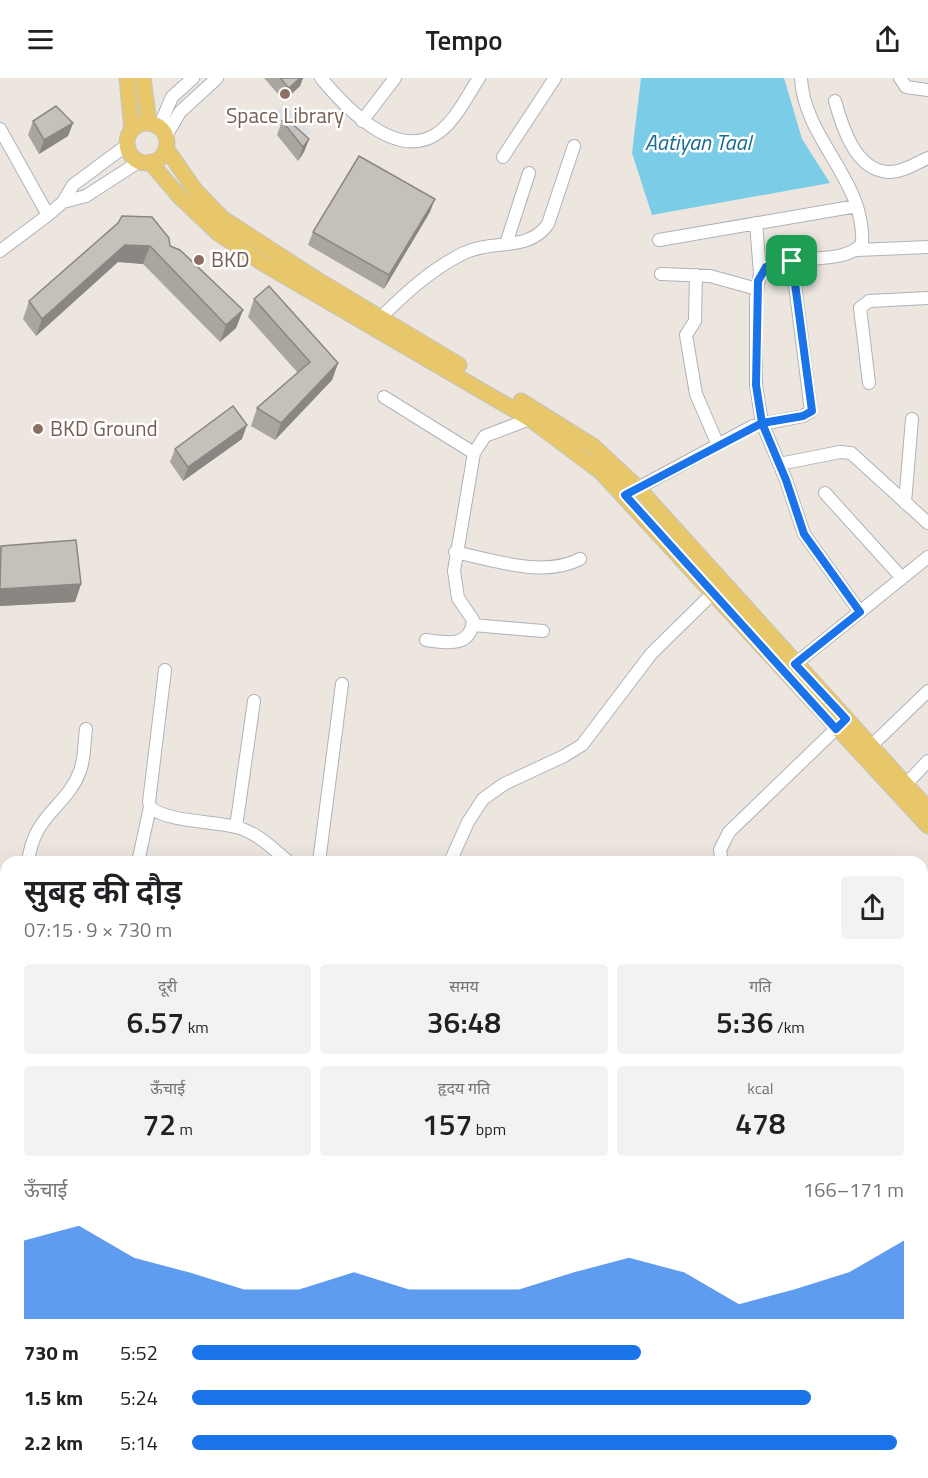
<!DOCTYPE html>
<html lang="hi">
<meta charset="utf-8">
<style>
body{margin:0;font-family:"Titillium Web","Noto Sans Devanagari",sans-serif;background:#f2f2f2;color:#202124;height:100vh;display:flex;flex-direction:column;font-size:22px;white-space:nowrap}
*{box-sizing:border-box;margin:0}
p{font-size:20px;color:#757577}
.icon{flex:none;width:33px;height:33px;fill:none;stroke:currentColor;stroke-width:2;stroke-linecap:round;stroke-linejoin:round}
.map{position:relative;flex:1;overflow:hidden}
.details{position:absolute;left:0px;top:778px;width:928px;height:622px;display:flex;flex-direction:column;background:#fff;border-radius:18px 18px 0 0;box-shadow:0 6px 24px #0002}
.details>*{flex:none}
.pin{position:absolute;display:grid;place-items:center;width:51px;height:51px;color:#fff;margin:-26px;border-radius:12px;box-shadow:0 3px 9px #0006}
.round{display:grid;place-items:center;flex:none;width:63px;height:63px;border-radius:6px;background:#f2f2f2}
.overview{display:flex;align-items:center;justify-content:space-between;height:102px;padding:0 24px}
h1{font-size:33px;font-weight:600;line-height:45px}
.metrics{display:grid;grid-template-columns:repeat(3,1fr);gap:9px;height:102px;padding:6px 24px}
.metrics div{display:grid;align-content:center;border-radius:6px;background:#f2f2f2;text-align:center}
.metrics b{font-size:30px;font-weight:600}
.metrics small{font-size:16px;font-weight:400}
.metrics p{font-size:16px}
.chart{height:168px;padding:12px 24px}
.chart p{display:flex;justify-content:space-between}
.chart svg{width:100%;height:108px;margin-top:6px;fill:#1a73e8;opacity:.7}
ul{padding:0 24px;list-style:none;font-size:20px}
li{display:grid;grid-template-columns:96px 72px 1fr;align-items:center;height:45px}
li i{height:15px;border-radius:8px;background:#1a73e8}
header{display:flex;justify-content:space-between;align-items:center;height:78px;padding:0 24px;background:#fff;font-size:27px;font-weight:600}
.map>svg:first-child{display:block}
.industrial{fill:#e1dfe6}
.water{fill:#7acce7}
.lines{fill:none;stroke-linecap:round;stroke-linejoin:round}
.minor-casing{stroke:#afb2bb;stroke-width:14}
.major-casing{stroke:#c4c4c4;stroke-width:17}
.minor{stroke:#fff;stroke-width:12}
.major{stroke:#e7c769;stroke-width:15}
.wall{fill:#a9a6a0}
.shaded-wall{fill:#8a8782}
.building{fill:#c5c1ba;stroke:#8a8782;stroke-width:1.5}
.route-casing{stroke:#fff;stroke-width:12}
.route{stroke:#1a73e8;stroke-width:8}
.education-dot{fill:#8d6e63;stroke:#fff;stroke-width:2}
.labels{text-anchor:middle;stroke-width:5;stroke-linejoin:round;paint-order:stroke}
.education-label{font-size:21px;fill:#785e54;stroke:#fff;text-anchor:start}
.water-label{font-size:22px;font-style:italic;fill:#176c95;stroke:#fff}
</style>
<header><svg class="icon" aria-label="menu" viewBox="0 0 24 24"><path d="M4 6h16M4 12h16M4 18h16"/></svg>Tempo<svg class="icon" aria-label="share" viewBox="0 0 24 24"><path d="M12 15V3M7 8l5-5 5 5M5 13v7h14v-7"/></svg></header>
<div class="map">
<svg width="928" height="1400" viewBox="0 0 928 1400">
<rect width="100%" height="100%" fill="#ece6df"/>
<!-- industrial -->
<path class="industrial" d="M283 27 312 54 301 65 269 39Z"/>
<!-- water -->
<path class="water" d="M641 0H784L802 61 830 105 652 137 632 75Z"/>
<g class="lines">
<!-- minor casing -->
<g class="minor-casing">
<path id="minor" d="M321 0C344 28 393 80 433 58 453 48 467 18 479 0
M801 0C804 62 866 102 862 166 841 190 784 172 760 195L756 221V307L762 345 786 402 804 456 860 534
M900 0 906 9 928 12
M835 23C842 48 855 92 888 94 902 95 916 85 928 80
M362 43 395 0
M159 49 172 19 193 0
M0 51 48 137
M166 58 180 34 217 0
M503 79 555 0
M63 124 86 118 140 83
M756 145 760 195
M659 162 857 128
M506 166 529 95
M857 172 928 169
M0 173 48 137 63 124 73 107 127 67
M661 196 710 198 757 211
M696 197 695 243 686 257 687 263 696 316 718 367
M380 240C406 215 431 191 464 175 493 161 529 174 548 146L574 68
M869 305 860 230 869 223 928 220
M384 319 474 375
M779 386 840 374 851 375 928 445
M825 415 902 500
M625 417 753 348 803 338 811 333 792 183
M905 425 912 341
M455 474C493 482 544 500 580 481
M473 547 543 553
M426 562C447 565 471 570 473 542L458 520 454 493 474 375 485 358 530 341
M795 586 928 479
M165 592 149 724 150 729C166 744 214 743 236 749 257 754 273 771 289 784
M871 668 928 613
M906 706 928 683
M236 749 254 623
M28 784C34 735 67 729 80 693 85 680 84 664 86 651
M138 784 150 729
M319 784 342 606
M450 784 468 744 483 721 504 706 564 678 582 667 651 576 713 515
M722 784 720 772 729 754 842 645
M0 880H6
M922 884 928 880
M922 911 928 907
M0 940 6 896
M0 1004H6
M922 1029 928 1035
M922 1224H926
M0 1284 3 1285 6 1257
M0 1361 6 1362
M485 1395 489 1400
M136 1400 137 1395
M318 1400V1395
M428 1400 429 1395
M597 1400V1395
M823 1400 824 1395"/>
</g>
<!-- major casing -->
<g class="major-casing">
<path id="major" d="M127 0 132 52
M143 0 149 45
M127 65a20 20 0 1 1 40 0a20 20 0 1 1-40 0Z
M166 70 195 112 222 140 316 201 459 287
M150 84 179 118 218 155 264 186 530 341 601 394 928 748
M521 323 593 368 638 410 928 731"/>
</g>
<!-- minor -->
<use href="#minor" class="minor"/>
<!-- major -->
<use href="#major" class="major"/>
</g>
<!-- wall -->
<path class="wall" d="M264 0H303L300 8 284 23Z
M33 43 73 45 68 58 39 76 28 57Z
M282 43 309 61 304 74 298 83 277 57Z
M430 134 384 211 308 167 313 154Z
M118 145 170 168 243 232 236 250 220 264 143 186 118 184 36 258 23 241 29 223Z
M254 221 338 285 332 302 275 362 251 348 257 330 298 295 248 239Z
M242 361 183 403 170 384 175 371Z
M1 468 81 506 75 524 0 528V472Z"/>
<!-- shaded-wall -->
<path class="shaded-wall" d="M300 0H303L300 8 284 23 289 10Z
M73 45 68 58 39 76 44 62Z
M309 61 304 74 298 83 303 69Z
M435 121 430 134 384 211 389 197Z
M125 167 150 168 143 186 118 184 36 258 42 241Z
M243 232 236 250 220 264 226 247Z
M338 285 332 302 275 362 281 345Z
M247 347 242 361 183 403 188 389Z
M81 506 75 524 0 528V511Z"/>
<!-- building -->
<path class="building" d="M280 0H300L289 10Z
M56 28 73 45 44 62 33 43Z
M286 40 309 61 303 69 282 43Z
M359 78 435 121 389 197 313 154Z
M122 138 152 139 169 160 170 168 180 172 243 232 226 247 150 168 125 167 42 241 29 223 118 145Z
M269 208 338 285 281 345 257 330 310 284 254 221Z
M233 328 247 347 188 389 175 371Z
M76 462 81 506 0 511 1 468Z
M0 1234H3L0 1256Z
M222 1395H253L252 1400H221Z"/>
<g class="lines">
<!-- route casing -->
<g class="route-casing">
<path id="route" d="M792 183 766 189 758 203 756 307 762 345 625 417 836 651 846 641 795 586 860 534 804 456 786 402 762 345 803 338 812 333 792 183"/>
</g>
<!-- route -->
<use href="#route" class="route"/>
</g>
<!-- markers -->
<g class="education-dot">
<circle cx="285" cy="16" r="6"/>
<circle cx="199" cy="182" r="6"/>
<circle cx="38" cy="351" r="6"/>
</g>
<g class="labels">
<!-- education labels -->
<g class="education-label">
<text x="285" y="45" text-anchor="middle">Space Library</text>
<text x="211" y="189">BKD</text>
<text x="50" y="358">BKD Ground</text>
</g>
<!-- water labels -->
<g class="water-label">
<text x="698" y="72">Aatiyan Taal</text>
</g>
</g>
</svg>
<div class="pin" style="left:792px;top:183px;background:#1e9e55"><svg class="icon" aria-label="arrive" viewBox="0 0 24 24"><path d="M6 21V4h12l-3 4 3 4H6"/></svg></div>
<section class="details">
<div class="overview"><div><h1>सुबह की दौड़</h1><p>07:15 · 9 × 730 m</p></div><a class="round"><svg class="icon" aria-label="share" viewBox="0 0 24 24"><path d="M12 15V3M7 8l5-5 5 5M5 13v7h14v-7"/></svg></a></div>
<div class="metrics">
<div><p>दूरी</p><b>6.57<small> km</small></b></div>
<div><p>समय</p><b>36:48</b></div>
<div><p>गति</p><b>5:36<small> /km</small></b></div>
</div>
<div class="metrics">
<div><p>ऊँचाई</p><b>72<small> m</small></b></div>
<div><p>हृदय गति</p><b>157<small> bpm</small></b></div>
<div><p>kcal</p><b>478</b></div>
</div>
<div class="chart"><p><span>ऊँचाई</span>166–171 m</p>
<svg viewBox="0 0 160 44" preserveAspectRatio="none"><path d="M0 44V12L10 6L20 19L30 25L40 32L50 32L60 25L70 32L80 32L90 32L100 25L110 19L120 25L130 38L140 32L150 25L160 12V44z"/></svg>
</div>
<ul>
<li><b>730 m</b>5:52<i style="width:63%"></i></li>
<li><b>1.5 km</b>5:24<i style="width:87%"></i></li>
<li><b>2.2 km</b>5:14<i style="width:99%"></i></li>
</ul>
</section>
</div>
